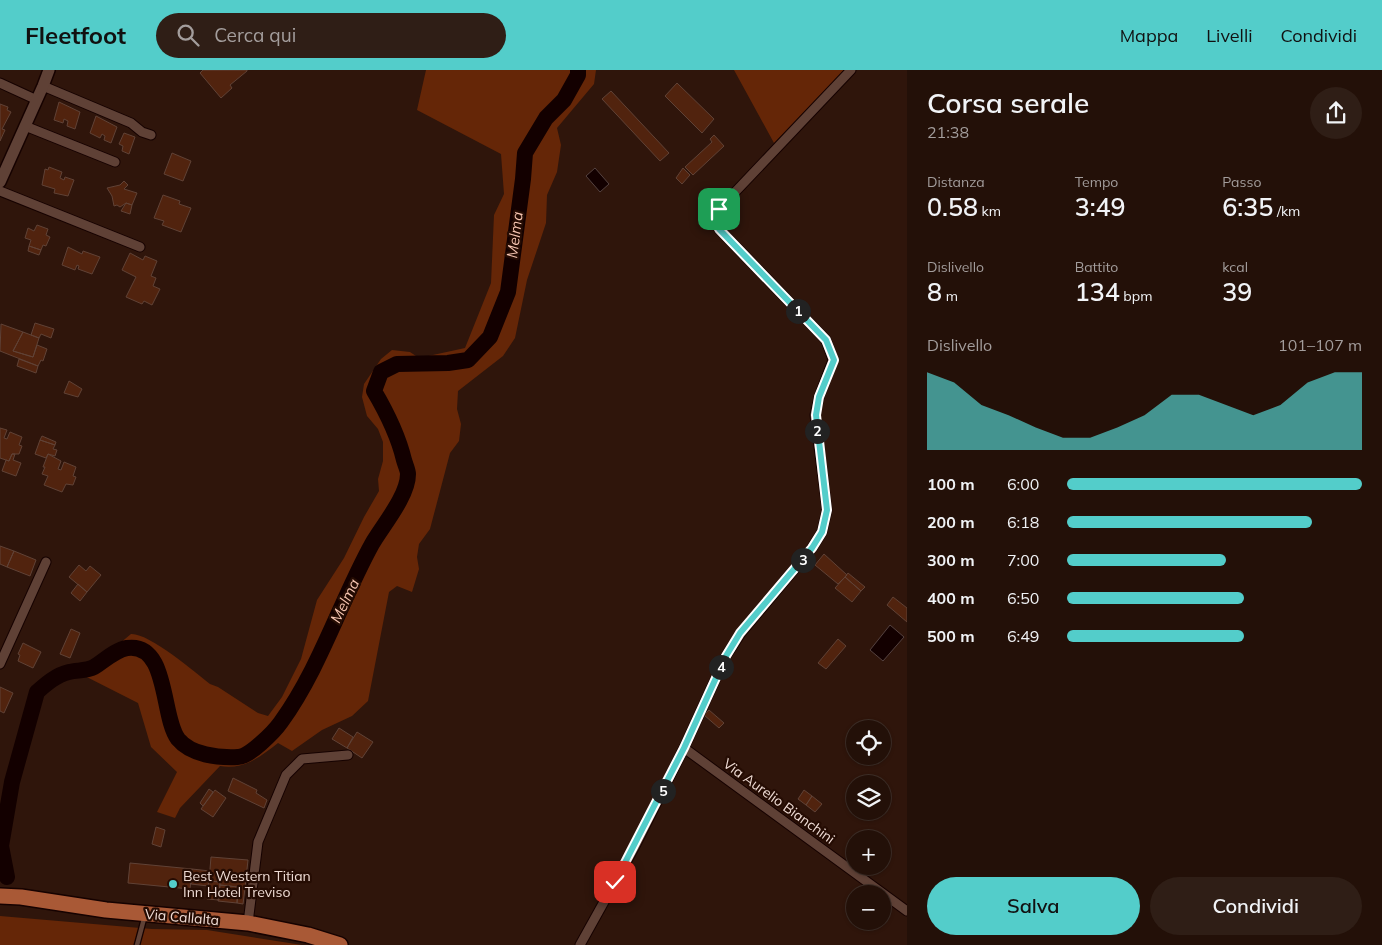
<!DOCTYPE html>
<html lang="it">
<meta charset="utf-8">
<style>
body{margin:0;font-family:Mulish,sans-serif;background:#2f1e16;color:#f1f3f6;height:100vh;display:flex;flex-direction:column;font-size:19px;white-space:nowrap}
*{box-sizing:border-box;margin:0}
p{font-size:16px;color:#a39d9c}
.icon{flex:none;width:28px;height:28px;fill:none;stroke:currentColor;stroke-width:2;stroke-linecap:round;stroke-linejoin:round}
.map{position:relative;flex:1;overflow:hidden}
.drawer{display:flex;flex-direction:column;background:#231008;width:475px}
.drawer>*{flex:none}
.fabs{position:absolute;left:846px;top:650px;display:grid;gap:10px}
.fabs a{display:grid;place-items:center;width:45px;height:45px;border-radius:50%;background:#231008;box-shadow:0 1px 4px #0004,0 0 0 1px #403029;font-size:25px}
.pin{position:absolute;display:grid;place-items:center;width:42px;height:42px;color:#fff;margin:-21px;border-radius:10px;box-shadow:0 2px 8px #0006}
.km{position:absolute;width:25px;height:25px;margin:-12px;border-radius:50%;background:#222;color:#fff;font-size:14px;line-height:25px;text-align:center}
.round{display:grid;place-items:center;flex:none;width:52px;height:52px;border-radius:26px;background:#2f1e16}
.overview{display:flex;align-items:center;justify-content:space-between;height:85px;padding:0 20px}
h1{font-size:28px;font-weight:600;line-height:38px}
.figures{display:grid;grid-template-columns:repeat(3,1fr);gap:8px;height:85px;padding:5px 20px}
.figures div{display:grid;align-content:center}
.figures b{font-size:25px;font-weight:600}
.figures small{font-size:14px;font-weight:400}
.figures p{font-size:14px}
.chart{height:140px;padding:10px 20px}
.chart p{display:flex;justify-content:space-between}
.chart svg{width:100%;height:90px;margin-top:5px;fill:#53cdca;opacity:.7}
.primary-button{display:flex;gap:10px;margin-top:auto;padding:10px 20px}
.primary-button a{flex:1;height:58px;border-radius:30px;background:#53cdca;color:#111;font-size:20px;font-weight:600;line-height:58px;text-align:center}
.primary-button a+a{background:#2f1e16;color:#f1f3f6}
ul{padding:0 20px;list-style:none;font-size:16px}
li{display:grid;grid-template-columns:80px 60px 1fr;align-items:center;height:38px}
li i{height:12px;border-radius:6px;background:#53cdca}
header{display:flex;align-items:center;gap:30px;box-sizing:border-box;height:70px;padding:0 25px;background:#53cdca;color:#111}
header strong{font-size:24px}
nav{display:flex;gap:28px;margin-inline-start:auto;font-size:18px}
.search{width:350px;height:45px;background:#2f1e16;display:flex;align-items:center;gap:12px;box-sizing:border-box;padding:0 18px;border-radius:28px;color:#a39d9c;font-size:19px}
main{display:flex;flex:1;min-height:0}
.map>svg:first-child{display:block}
.green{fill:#652607}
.water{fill:#130000;stroke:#554240}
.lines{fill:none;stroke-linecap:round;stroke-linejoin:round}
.river{stroke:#130000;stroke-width:16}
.building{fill:#51230e;stroke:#604236;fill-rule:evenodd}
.service-casing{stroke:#160200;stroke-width:7}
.minor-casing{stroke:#160200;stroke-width:11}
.tertiary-casing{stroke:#160200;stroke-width:14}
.primary-casing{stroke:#160200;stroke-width:18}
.service{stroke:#5f4136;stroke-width:4.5}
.minor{stroke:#5f4136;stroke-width:9}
.tertiary{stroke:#5f4136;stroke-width:11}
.primary{stroke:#a95936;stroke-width:15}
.route-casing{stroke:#fff;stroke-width:10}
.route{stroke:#53cdca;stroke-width:6}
.poi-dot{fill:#53cdca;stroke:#250c03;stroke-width:2}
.labels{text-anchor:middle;stroke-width:4.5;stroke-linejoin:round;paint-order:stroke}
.street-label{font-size:14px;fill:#efdcd5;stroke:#250c03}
.poi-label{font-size:14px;fill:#efdcd5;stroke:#250c03;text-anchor:start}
.water-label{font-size:15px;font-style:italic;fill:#f6c5b1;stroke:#250c03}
</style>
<header>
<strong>Fleetfoot</strong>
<div class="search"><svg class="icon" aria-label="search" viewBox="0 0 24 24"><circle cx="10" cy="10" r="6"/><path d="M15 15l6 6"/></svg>Cerca qui</div>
<nav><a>Mappa</a><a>Livelli</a><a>Condividi</a></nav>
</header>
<main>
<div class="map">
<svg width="907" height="875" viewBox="0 0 907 875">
<rect width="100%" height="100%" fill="#2f150b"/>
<!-- green -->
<path class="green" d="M426 0H596L594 14 557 58 561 75 557 102 547 125 546 153 527 210 515 268 503 286 458 321 457 339 461 354 459 371 450 383 430 459 419 474 417 487 419 499 412 522 397 516 389 522 368 631 352 646 322 660 292 681 278 673C260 687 244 700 220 696L180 738 175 748 157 742 177 702 151 677 138 633 69 598 96 593 131 564C149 563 195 602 210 614L218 617 258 643 268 646 282 627 301 589 317 530 344 488 364 447 379 421 378 409 383 391V372L378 359 367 346 362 327 364 314 381 289 392 280 410 282 419 288 465 278 491 213 494 145 504 124 501 84 417 40Z
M734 0H844L774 73Z
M0 846 152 859 207 860 302 875H0Z"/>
<!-- water -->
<path class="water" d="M595 98 609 114 600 122 586 106Z
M890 555 904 567 883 591 870 580Z"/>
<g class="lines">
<!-- river -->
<path class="river" d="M7 807 1 776 12 712 37 622C46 614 56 605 69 602 77 600 87 601 94 597 104 591 115 580 127 578 169 572 161 647 178 669 191 685 218 688 238 687 249 687 274 662 281 652 320 598 340 532 372 474 383 455 408 426 408 404 408 400 405 394 404 390 398 365 387 343 374 321L381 302 397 294 448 293 468 290 490 267 508 222 523 109 525 83 546 48 564 30 578 5V0"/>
</g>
<!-- building -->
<path class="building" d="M203 0H247V1L230 15 232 18 221 28 200 3Z
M677 13 714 49 702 63 665 26Z
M611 21 669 83 660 91 602 29Z
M59 32 80 42 75 59 67 56 68 51 64 49 63 53 54 50Z
M0 34 8 37 7 40 11 42 2 59 5 60 0 71Z
M96 46 117 57 111 73 104 70 105 66 102 64 100 68 90 63Z
M124 63 135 67 129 84 122 81 123 76 119 74Z
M714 65 724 76 693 105 685 97 712 72 710 69Z
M172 83 191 91 183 111 164 104Z
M49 97 62 102 60 108 64 110 65 107 74 110 68 126 54 123 55 119 42 115 45 99 48 100Z
M683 98 690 105 682 114 676 108Z
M124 111 128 115 124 119 137 123 132 135 126 133 120 137 117 135 114 136 112 126 107 118 120 115Z
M163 125 180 131 179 134 191 138 181 162 162 155 164 151 154 148Z
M126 133 132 135 130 144 121 141Z
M37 155 48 159 46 165 50 167 46 176 43 175 41 180 29 176 31 170 25 168 28 158 34 161Z
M29 176 41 180 39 185 28 181Z
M68 177 82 184 83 181 100 187 92 204 78 199 79 196 77 195 75 200 62 195Z
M130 183 143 190 145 186 157 191 151 206 156 208 153 216 160 219 152 235 144 231 142 234 126 227 136 207 122 200Z
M35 253 54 259 51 268 41 264 39 268 31 265Z
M1 254 23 262 13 281 33 287 37 275 47 279 43 291 41 290 38 296 0 281Z
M23 262 39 268 33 287 13 281Z
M19 289 38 296 36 303 17 296Z
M69 311 82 319 78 327 64 323Z
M0 358 7 360 4 368 7 369 10 362 22 367 19 375 22 376 19 384H12L9 391 0 388Z
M42 366 56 372 55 375 40 370Z
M40 370 55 375 53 379 57 380 55 386 48 384 46 388 35 384Z
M12 384H15L13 390 21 393 16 406 2 401 6 390 9 391Z
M48 384 61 391 58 399 61 400 64 392 76 397 73 406 76 407 73 415 66 414 62 422 44 415 48 406 42 404 45 397H43Z
M0 476 14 481 7 497 0 494Z
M14 481 36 490 30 506 7 497Z
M824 484 847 505 838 514 815 495Z
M79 495 86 501 90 496 101 505 87 522 69 507Z
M848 503 865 517 861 521 845 507Z
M845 507 861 521 852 532 835 518Z
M78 514 87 522 80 531 71 523Z
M893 527 907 538V552L887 535Z
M71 559 80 563 70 588 60 584Z
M838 569 846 576 826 599 818 593Z
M23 573 41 582 33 598 18 591 20 585 18 584Z
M0 617 13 623 4 643 0 641Z
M709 640 724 653 719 658 704 645Z
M339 658 353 667 347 678 332 669Z
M357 662 373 672 362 688 347 678Z
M233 708 257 720 256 723 267 730 264 738 228 721Z
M209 719 213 722 203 736 200 733Z
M215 720 226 728 213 747 201 739Z
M804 720 812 726 806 735 798 729Z
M812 726 822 734 815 742 806 735Z
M156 757 165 760 161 777 152 774Z
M211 787 248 790 245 818 220 815V812L209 811ZM230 802 237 803V812L229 811Z
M130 793 192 799 190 819 128 813Z
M192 799 210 801 208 816 191 814Z
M230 802 237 803V812L229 811Z
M209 811 220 812 219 830 207 829Z
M220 815 238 817 237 833 218 831Z
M238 817 245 818 243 834 237 833Z"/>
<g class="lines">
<!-- service casing -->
<g class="service-casing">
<path id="service" d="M137 875 145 845"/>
</g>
<!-- minor casing -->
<g class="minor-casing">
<path id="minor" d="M0 13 37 30
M43 16 131 53 142 62 151 65
M25 56 115 92
M0 121 140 177
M0 594 46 492
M684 678 907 841
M248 853 258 772 286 705 302 689 348 685
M580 875 635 776 684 678 726 586 741 563 812 478 822 462 827 440 815 345 819 327 833 290 826 270 719 159 715 149 719 139 851 0"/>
</g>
<!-- tertiary casing -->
<g class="tertiary-casing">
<path id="tertiary" d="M0 112 43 16 49 0"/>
</g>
<!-- primary casing -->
<g class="primary-casing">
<path id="primary" d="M0 826 21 827 106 840 248 853 308 865 340 875"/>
</g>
<!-- service -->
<use href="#service" class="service"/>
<!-- minor -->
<use href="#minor" class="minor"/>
<!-- tertiary -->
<use href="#tertiary" class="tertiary"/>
<!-- primary -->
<use href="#primary" class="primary"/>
</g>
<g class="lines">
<!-- route casing -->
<g class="route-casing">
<path id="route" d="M615 812 684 678 726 586 740 563 812 478 822 462 827 440 816 345 819 327 834 290 826 270 719 159 715 149 719 139"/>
</g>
<!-- route -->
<use href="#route" class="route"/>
</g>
<!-- markers -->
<circle class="poi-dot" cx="173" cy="814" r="5"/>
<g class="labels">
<!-- street labels -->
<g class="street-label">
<text transform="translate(779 731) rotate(36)" y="5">Via Aurelio Bianchini</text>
<text transform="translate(182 847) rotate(5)" y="5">Via Callalta</text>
</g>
<!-- poi labels -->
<g class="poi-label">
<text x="183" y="811">Best Western Titian<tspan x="183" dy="16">Inn Hotel Treviso</tspan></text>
</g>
<!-- water labels -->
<g class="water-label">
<text transform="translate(515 165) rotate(-83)" y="5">Melma</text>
<text transform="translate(345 531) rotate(-64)" y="5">Melma</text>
</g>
</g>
</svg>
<div class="fabs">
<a><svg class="icon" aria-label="locate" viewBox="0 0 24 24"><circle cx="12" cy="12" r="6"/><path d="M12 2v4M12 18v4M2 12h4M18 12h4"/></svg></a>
<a><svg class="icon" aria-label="layers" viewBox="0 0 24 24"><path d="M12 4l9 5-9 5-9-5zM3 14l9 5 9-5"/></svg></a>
<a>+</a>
<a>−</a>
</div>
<div class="pin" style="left:719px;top:139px;background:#1e9e55"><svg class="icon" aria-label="arrive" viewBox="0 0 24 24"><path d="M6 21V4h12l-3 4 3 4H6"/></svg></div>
<div class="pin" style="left:615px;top:812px;background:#d93025"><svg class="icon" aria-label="check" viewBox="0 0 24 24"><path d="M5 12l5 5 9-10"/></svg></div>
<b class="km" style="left:798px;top:241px">1</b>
<b class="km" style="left:817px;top:361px">2</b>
<b class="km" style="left:803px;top:490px">3</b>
<b class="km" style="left:721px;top:597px">4</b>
<b class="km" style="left:663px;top:721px">5</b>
</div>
<section class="drawer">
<div class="overview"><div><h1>Corsa serale</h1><p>21:38</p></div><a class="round"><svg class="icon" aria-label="share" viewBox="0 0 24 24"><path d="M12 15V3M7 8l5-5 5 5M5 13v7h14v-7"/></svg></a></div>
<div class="figures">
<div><p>Distanza</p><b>0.58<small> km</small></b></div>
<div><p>Tempo</p><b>3:49</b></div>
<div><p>Passo</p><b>6:35<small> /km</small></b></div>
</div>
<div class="figures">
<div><p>Dislivello</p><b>8<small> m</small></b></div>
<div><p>Battito</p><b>134<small> bpm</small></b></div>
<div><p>kcal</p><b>39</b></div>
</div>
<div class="chart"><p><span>Dislivello</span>101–107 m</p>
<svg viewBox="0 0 160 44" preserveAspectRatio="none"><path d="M0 44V6L10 11L20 22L30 27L40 33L50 38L60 38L70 33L80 27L90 17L100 17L110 22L120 27L130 22L140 11L150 6L160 6V44z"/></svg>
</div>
<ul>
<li><b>100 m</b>6:00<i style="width:100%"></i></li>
<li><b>200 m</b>6:18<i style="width:83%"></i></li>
<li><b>300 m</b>7:00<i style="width:54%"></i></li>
<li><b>400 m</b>6:50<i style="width:60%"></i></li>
<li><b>500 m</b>6:49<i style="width:60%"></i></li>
</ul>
<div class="primary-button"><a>Salva</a><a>Condividi</a></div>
</section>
</main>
